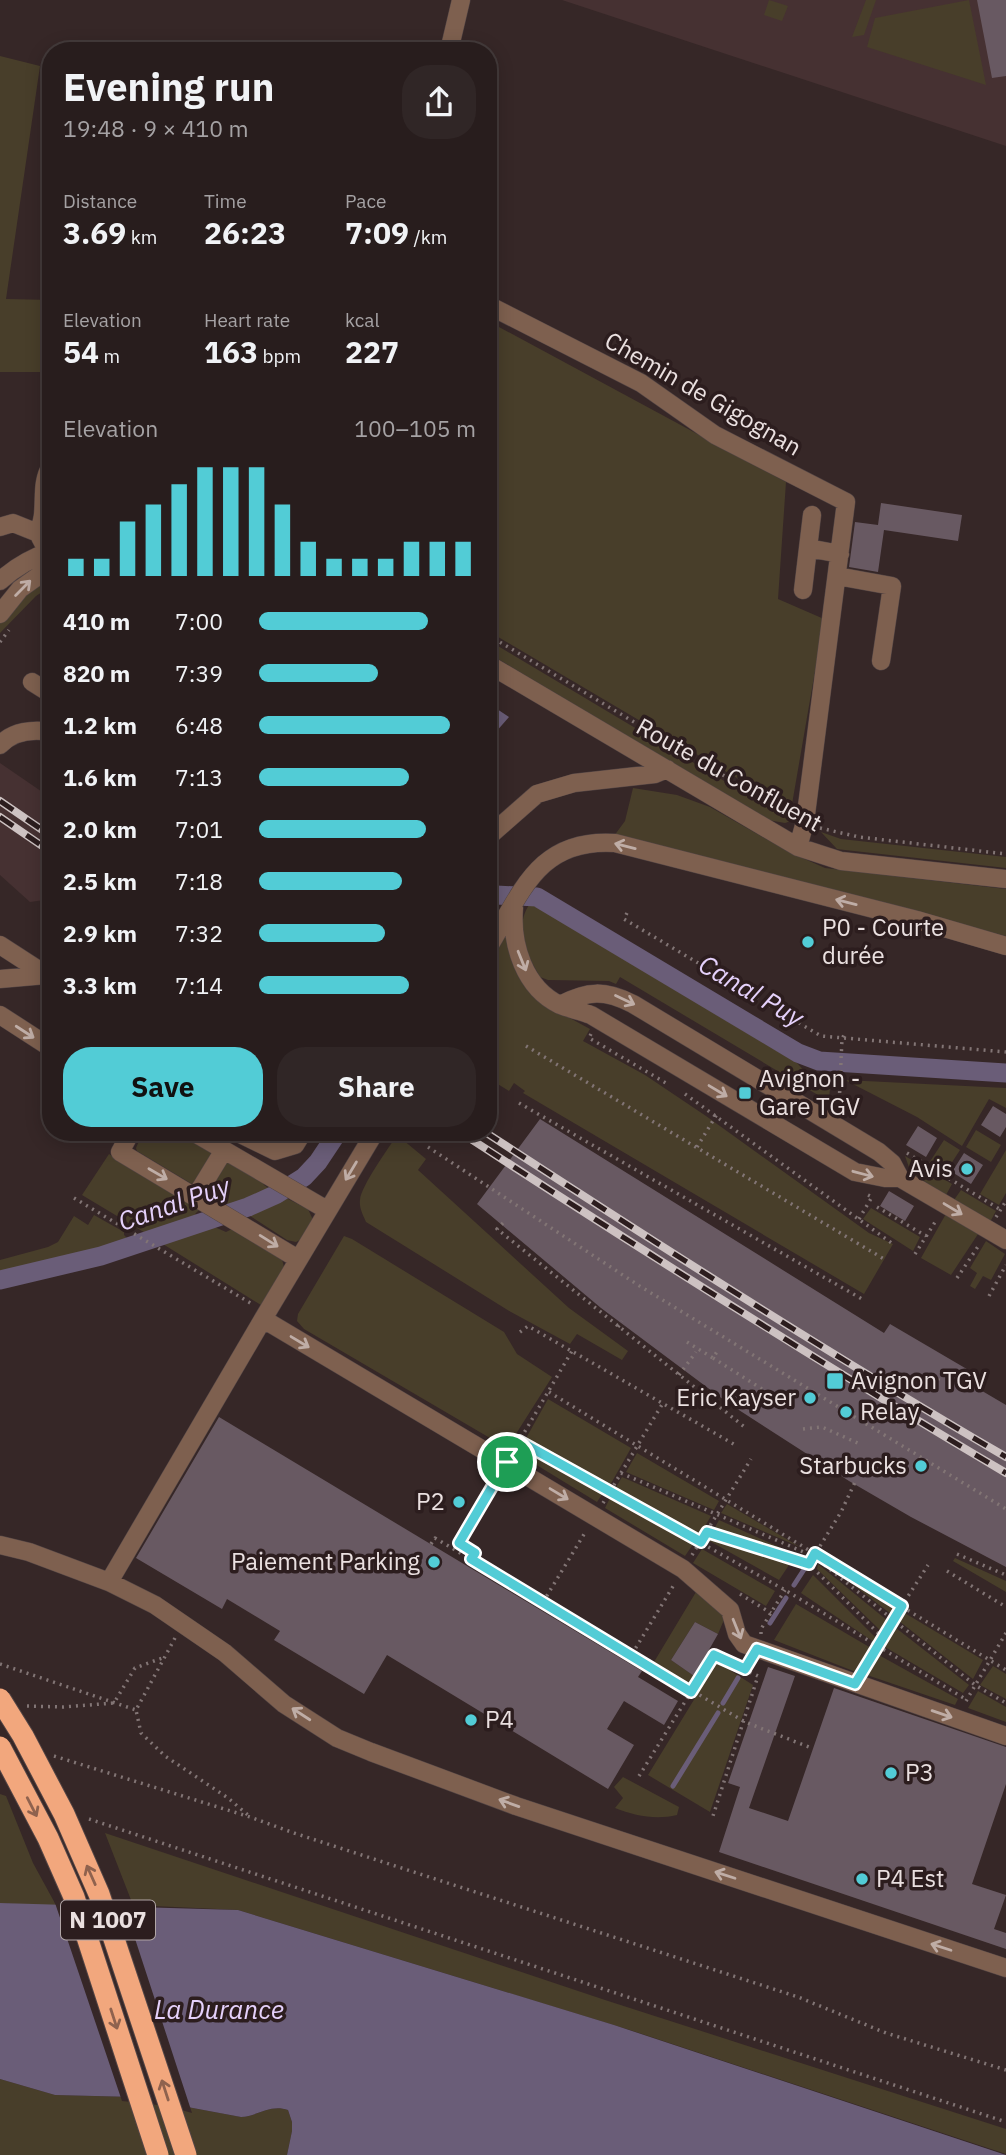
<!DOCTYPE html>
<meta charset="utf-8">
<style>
body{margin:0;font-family:"IBM Plex Sans",sans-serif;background:#302626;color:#f1f3f6;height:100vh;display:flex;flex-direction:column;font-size:26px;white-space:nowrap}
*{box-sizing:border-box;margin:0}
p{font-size:23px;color:#a5a2a4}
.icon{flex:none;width:38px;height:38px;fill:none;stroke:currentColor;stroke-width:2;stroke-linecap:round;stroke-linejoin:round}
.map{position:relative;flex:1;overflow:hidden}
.side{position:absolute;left:42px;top:42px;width:455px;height:1099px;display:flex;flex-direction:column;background:#281d1d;border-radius:28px;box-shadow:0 4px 18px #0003,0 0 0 2px #443b3b}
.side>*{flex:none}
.pin{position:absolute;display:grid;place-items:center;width:60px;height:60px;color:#fff;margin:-30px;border:4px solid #fff;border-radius:50%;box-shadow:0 2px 7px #0007}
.round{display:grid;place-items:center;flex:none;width:74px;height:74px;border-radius:28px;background:#302626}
.summary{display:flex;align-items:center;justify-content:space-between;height:119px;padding:0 21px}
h1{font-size:38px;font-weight:700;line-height:52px}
.stats{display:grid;grid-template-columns:repeat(3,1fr);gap:10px;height:119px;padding:7px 21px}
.stats div{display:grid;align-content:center}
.stats b{font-size:30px;font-weight:700}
.stats small{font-size:19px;font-weight:400}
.stats p{font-size:19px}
.chart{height:196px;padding:14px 21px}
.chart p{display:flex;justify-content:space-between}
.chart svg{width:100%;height:126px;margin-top:7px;stroke:#52ccd6;stroke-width:6}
.primary-button{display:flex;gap:14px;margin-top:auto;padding:14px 21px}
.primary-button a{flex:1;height:80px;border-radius:28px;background:#52ccd6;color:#111;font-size:28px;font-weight:700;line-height:80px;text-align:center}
.primary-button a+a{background:#302626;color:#f1f3f6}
ul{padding:0 21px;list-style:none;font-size:23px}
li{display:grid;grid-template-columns:112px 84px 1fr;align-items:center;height:52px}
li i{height:18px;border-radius:9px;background:#52ccd6}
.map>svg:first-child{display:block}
.built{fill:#463132}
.green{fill:#483e2a}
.water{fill:#6a5d78}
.pier{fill:#362727}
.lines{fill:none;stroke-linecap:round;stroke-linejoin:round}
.stream{stroke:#6a5d78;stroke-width:5}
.canal{stroke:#6a5d78;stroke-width:19}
.building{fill:#685962}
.minor-casing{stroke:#534545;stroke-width:19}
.path{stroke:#827575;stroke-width:3.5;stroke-dasharray:2 5;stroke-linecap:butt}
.minor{stroke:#7e604f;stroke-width:18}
.rail-casing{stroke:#cdc2c2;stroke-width:8}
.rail{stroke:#2c1d1e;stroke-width:5;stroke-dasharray:16;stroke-linecap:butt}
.highway-bridge-casing{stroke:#534545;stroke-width:23;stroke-linecap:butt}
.highway-bridge{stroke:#f2a77d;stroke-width:21}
.oneway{stroke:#bfada6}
.oneway2{stroke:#8f624e}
.route-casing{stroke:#fff;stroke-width:14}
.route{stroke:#52ccd6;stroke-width:9}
.poi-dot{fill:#52ccd6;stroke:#2c1d1e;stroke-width:2.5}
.labels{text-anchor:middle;stroke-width:7;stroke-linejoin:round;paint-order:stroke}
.shield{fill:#2c1d1e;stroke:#b1a6a6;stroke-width:2}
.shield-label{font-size:23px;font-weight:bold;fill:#eae0e0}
.street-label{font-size:24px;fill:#eae0e0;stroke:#2c1d1e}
.poi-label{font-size:24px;fill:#eae0e0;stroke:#2c1d1e;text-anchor:start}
.water-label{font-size:26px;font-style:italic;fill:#e5d1fb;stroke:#2c1d1e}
</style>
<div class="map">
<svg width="1006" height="2155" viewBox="0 0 1006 2155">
<rect width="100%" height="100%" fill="#362727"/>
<!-- built -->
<path class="built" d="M562 0H1006V146Z
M0 763 51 798V899L30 902 0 875Z"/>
<!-- green -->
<path class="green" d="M769 0 788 6 782 21 764 15Z
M866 0H876L864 35 852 37Z
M969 0 986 85 867 47 875 18Z
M0 56 40 66 6 299 51 300V372H0Z
M488 321 786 482 778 599 824 619 791 810 488 631Z
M51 573V586L36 596 0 633V620L13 604Z
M488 640 791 821 785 823 768 820 488 653Z
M633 788 677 795 710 807 789 852 825 868 1006 889V936L614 836 625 821Z
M821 832 841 839 1006 857V868L845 850 837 849Z
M530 903 797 1063 809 1076 831 1078 829 1099 823 1098 620 977 616 984 609 981 548 980 540 977C526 952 513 930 530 903Z
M509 921 546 1005 590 1029 583 1041 645 1075 706 1116 869 1233 893 1244 864 1294 523 1093 525 1091 514 1083 509 1091 488 1078V958Z
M845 1080 1006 1088V1108L989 1099 962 1146 917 1117Z
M976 1130 1001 1145 991 1162 966 1147Z
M143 1132H181L210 1150 211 1155 196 1182 192 1184 137 1151 136 1148Z
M397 1135 426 1159 418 1170 569 1308 628 1351 622 1360 577 1334 570 1344 511 1312 366 1222C363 1215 359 1208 360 1200 361 1186 388 1149 397 1135Z
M944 1140 960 1150 945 1173 929 1163Z
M1006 1150V1193L999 1205 980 1194Z
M109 1154 200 1209 195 1214 206 1220 152 1237 82 1195Z
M905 1156 952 1184 946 1195 911 1173Z
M226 1160 262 1180 264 1185 274 1192 233 1207 208 1193Z
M961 1190 996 1211 990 1222 954 1200Z
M286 1198 308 1209 313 1220 305 1237 296 1242 287 1240 247 1214Z
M871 1208 920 1237 913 1251 863 1219Z
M947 1212 980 1231 951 1275 921 1258Z
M94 1215 124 1232V1235L129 1240 0 1272V1260L48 1247 58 1242 74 1216 88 1225Z
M210 1225 226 1232 232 1229 282 1259 284 1267 261 1305 158 1241Z
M344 1236 352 1239 504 1332 517 1354 552 1377 507 1448 304 1329 297 1321 298 1314Z
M986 1241 1005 1254 991 1280 983 1276 975 1289 970 1286 977 1273 970 1268Z
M548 1399 631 1448 609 1487 525 1440Z
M521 1447 603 1493 597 1502 517 1453Z
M637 1453 719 1501 714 1510 626 1472Z
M622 1477 711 1516 698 1538 615 1489Z
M611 1496 694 1543 685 1556 605 1508Z
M727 1504 800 1547 721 1513Z
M719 1520 797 1555 796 1557 713 1531Z
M710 1538 791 1562 779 1580 706 1539Z
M702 1549 775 1591 766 1606 693 1563Z
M955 1558 1006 1581V1592L953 1561Z
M818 1564 888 1621 882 1632 817 1569Z
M830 1567 895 1606 891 1614Z
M813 1575 877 1639 874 1642 801 1593Z
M696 1592 726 1615 718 1634 695 1622 671 1660 694 1676 690 1684 654 1662Z
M796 1604 871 1648 856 1672 774 1640Z
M903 1612 983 1660 973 1679 899 1621Z
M896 1628 969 1685 963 1693 885 1647Z
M877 1654 958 1699 955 1705 867 1675Z
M717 1662 753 1685 710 1812 648 1775Z
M993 1666 1006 1674V1699L980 1685Z
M978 1691 1006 1707V1722L968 1708Z
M623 1777 679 1807 677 1815C656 1820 635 1816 615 1808L623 1798 614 1787Z
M0 1794 6 1796 33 1863 57 1907 0 1903Z
M105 1833 605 2000 1006 2129V2154L630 2030 238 1910 133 1905Z
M0 2079 55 2095 134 2097 241 2117C258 2116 270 2104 288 2110L292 2122V2131L287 2155H0Z"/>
<!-- water -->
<path class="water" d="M488 703 509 717 488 741Z
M0 1903 238 1910 614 2025 1006 2155H287L292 2131V2122L288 2110C270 2104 258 2116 241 2117L134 2097 55 2095 0 2079Z"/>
<!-- pier -->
<path class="pier" d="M54 1900 123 1902 192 2113 167 2106 122 2101Z"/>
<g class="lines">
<!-- stream -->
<path class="stream" d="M794 1585 805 1568
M770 1623 786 1598
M723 1703 738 1678
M673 1786 718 1713"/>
<!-- canal -->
<path class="canal" d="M488 899 496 895 537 897 798 1053 819 1061 1006 1073
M0 1280 101 1256 248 1207 277 1194 304 1177 318 1162 338 1132"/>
</g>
<!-- building -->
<path class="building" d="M977 0H1006V76L992 78Z
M881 503 962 515 958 541 884 530 878 572 849 567 855 522 878 525Z
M993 1106 1006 1114V1127L1000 1137 981 1125Z
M540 1119 884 1333 890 1324 977 1375 972 1385 1006 1405V1567L911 1517 849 1481 728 1403 601 1308 477 1204Z
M918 1126 937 1138 926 1157 906 1145Z
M964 1153 983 1165 971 1184 952 1172Z
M889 1191 914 1206 905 1221 880 1206Z
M219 1417 642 1671 638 1677 678 1701 664 1725 624 1701 607 1729 634 1745 608 1789 387 1655 364 1694 274 1640 280 1631 227 1599 222 1609 136 1558Z
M695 1622 718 1634 694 1676 671 1660Z
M768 1667 795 1676 749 1808 788 1821 834 1688 1006 1747V1784L972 1884 1006 1895 994 1929 1006 1933V1949L719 1852 740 1787 728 1783Z"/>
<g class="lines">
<!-- minor casing -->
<g class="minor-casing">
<path id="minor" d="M449 51 461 0
M488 305 641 383 715 435 846 502 805 822 798 847
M0 527 13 523 38 533 48 552
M38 533C49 510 38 487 51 466
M808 548 812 515
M837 576 892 586 881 661
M0 581C15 567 31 558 51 551
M803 590 808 548 840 554
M0 614 20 589 51 567
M488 664 798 847 841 861 1006 879
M32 682 51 694
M0 745C13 731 33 729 51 732
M488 837 537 794 574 783 655 774 667 769
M514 908C511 944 524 988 560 1005 570 1009 581 1011 591 1015L855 1172 885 1178H900
M0 945 51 978
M488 948C522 892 538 838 615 843L917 920 1006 946
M0 979 46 975
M560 1005C588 990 605 990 633 1004L879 1152 892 1163 900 1178 1006 1240
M0 1015 51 1048
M131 1132 120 1152 298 1259
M193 1132 327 1210
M236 1132 275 1151 295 1145 303 1132
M375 1132 263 1319 683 1569 730 1610 737 1634 744 1644 1006 1736
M196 1196 224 1150
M0 1545 29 1552 109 1582 155 1605 225 1653 284 1704 337 1738 371 1752 516 1806 1006 1968
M109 1582 263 1319"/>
</g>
<!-- path -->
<path class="path" d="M488 635 790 815
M0 642 9 630
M820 828 859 837 1006 854
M627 913 624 919 821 1036 1006 1052
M591 1034 589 1038 666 1083
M526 1046 884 1259
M685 1094 893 1244
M519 1103 862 1299
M839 1107 842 1039 845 1033
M428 1147 638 1285 1006 1509
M697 1147 717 1114
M907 1153 1001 1210
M74 1198 252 1304
M877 1207 926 1236
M996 1217 1006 1201
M859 1219 872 1197 866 1194
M503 1223 497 1229 747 1429
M915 1254 937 1219
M957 1278 979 1245
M989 1296 1006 1265
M618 1327 622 1321
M520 1332 528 1326 737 1446
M687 1342 713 1358 718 1350
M713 1358 776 1398
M679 1375 696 1352
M938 1380 941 1373 949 1378
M549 1392 1006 1670
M803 1429 822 1427 862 1445
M519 1441 785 1590 967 1700
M514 1450 572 1351
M621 1473 813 1556 975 1685 1006 1703
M603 1503 663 1403
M707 1532 809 1564 882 1637 863 1668
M431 1544 435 1538 745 1722 809 1747
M957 1554 1006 1575
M692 1555 751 1459
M471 1559 475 1553 459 1543 498 1477
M809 1564 841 1512 856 1480
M947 1571 1006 1607
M740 1594 771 1613
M543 1602 586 1531
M761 1634V1629L785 1590
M882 1637 928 1565
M175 1638 136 1710 141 1733 165 1756 228 1798 248 1815
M632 1654 675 1583
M0 1664 136 1710
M966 1701 1006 1633
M27 1706 63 1707 114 1703 135 1668 165 1657
M54 1756 250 1817 294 1833 798 1997 886 2033 1006 2070
M639 1776 714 1655 758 1676 712 1819
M89 1819 1006 2122"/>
<!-- minor -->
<use href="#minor" class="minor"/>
<!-- rail casing -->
<g class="rail-casing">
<path id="rail" d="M0 801 51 836
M0 817 51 852
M460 1132C640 1249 821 1364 1006 1473
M485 1132C657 1244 829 1354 1006 1457"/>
</g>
<!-- rail -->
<use href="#rail" class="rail"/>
<!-- highway-bridge casing -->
<g class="highway-bridge-casing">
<path id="highway-bridge" d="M0 1699 23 1736 64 1814 99 1894 186 2155
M0 1747 48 1838 74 1897 158 2155"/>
</g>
<!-- highway-bridge -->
<use href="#highway-bridge" class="highway-bridge"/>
</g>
<!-- one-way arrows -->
<defs><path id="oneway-shaft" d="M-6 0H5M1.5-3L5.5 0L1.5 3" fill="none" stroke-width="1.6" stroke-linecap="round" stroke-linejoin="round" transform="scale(1.75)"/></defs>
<g class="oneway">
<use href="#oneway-shaft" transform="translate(23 588) rotate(-45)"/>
<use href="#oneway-shaft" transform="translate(625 846) rotate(-166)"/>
<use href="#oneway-shaft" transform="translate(846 902) rotate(-166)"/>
<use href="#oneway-shaft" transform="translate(522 961) rotate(68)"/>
<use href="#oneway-shaft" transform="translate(625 1000) rotate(25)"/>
<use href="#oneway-shaft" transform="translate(25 1032) rotate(33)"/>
<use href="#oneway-shaft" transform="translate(718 1091) rotate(31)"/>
<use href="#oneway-shaft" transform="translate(351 1171) rotate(121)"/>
<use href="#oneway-shaft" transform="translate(158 1174) rotate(30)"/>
<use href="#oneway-shaft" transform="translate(863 1174) rotate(15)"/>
<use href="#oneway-shaft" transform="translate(953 1209) rotate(31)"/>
<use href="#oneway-shaft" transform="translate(269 1241) rotate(32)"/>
<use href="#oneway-shaft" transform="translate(300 1342) rotate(31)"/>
<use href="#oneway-shaft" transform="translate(559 1494) rotate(31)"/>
<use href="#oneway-shaft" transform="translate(737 1629) rotate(68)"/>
<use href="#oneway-shaft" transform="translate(301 1714) rotate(-147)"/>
<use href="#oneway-shaft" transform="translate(942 1714) rotate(19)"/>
<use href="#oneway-shaft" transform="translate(509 1803) rotate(-160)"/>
<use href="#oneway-shaft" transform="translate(725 1875) rotate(-162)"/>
<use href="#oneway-shaft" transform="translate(941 1947) rotate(-162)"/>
</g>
<g class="oneway2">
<use href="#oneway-shaft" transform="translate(32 1807) rotate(63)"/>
<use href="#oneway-shaft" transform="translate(91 1875) rotate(-114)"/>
<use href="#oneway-shaft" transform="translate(114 2019) rotate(72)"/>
<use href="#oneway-shaft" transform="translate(165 2090) rotate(-108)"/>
</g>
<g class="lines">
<!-- route casing -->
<g class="route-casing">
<path id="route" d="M519 1441 701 1542 707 1532 809 1564 815 1553 902 1606 855 1684 757 1649 745 1669 714 1655 691 1692 471 1559 475 1553 459 1543Z"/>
</g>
<!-- route -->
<use href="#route" class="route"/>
</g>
<!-- markers -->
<g class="poi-dot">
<circle cx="808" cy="942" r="7"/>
<rect x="738" y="1086" width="14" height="14" rx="3.5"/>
<circle cx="967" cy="1169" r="7"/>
<rect x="826" y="1372" width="18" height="18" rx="3.5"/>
<circle cx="810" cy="1398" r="7"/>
<circle cx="846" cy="1412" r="7"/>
<circle cx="921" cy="1466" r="7"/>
<circle cx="459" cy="1502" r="7"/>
<circle cx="434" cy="1562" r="7"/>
<circle cx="471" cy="1720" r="7"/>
<circle cx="891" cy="1773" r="7"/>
<circle cx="862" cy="1879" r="7"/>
</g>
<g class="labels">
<!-- shield labels -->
<rect class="shield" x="61" y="1900.5" width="94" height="39" rx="5"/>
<g class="shield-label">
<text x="108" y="1928">N 1007</text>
</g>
<!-- street labels -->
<g class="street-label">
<text transform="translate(703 394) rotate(30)" y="8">Chemin de Gigognan</text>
<text transform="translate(729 775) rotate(29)" y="8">Route du Confluent</text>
</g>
<!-- poi labels -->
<g class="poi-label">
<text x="822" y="936">P0 - Courte<tspan x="822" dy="28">durée</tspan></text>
<text x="759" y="1087">Avignon -<tspan x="759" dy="28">Gare TGV</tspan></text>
<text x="953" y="1177" text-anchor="end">Avis</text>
<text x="851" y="1389">Avignon TGV</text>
<text x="796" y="1406" text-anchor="end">Eric Kayser</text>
<text x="860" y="1420">Relay</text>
<text x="907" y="1474" text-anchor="end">Starbucks</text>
<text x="445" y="1510" text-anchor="end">P2</text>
<text x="420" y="1570" text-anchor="end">Paiement Parking</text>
<text x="485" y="1728">P4</text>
<text x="905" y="1781">P3</text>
<text x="876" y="1887">P4 Est</text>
</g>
<!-- water labels -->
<g class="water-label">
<text transform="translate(751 991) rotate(30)" y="9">Canal Puy</text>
<text transform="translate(174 1204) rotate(-19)" y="9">Canal Puy</text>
<text x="219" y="2019">La Durance</text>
</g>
</g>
</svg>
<div class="pin" style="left:507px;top:1462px;background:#1e9e55"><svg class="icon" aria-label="arrive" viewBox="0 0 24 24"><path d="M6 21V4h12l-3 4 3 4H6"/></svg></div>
<section class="side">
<div class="summary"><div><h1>Evening run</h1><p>19:48 · 9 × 410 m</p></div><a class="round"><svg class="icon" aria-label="share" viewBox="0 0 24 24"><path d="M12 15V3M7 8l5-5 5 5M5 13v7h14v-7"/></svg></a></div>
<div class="stats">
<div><p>Distance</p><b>3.69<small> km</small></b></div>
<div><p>Time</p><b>26:23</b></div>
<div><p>Pace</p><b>7:09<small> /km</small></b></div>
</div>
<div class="stats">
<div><p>Elevation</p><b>54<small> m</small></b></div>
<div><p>Heart rate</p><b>163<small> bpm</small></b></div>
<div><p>kcal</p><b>227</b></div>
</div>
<div class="chart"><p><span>Elevation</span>100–105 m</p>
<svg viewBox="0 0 160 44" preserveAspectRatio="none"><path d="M5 44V38M15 44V38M25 44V25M35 44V19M45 44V12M55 44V6M65 44V6M75 44V6M85 44V19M95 44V32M105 44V38M115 44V38M125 44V38M135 44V32M145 44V32M155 44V32"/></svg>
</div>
<ul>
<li><b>410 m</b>7:00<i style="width:78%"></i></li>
<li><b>820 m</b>7:39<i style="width:55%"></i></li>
<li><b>1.2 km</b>6:48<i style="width:88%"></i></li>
<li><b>1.6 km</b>7:13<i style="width:69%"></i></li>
<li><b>2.0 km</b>7:01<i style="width:77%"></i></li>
<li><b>2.5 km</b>7:18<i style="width:66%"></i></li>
<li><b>2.9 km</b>7:32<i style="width:58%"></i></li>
<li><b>3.3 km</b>7:14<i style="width:69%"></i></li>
</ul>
<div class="primary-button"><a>Save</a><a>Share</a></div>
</section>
</div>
